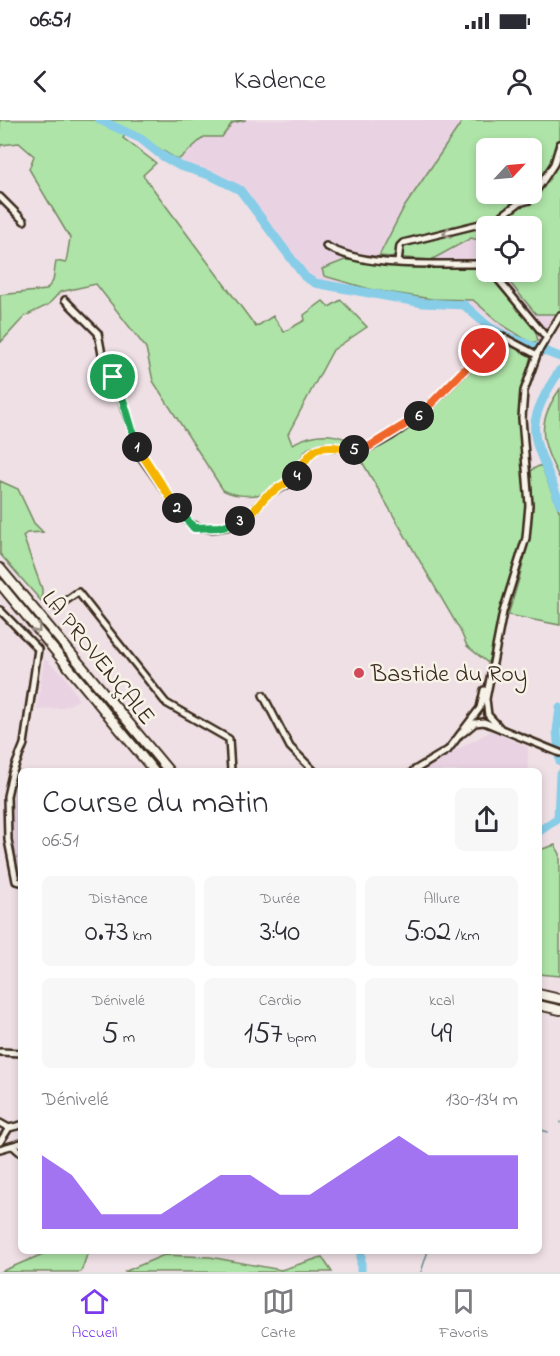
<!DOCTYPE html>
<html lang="fr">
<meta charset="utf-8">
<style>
body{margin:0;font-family:"Indie Flower",sans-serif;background:#f7f7f7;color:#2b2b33;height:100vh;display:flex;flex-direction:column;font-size:22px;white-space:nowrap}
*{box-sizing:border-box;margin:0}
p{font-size:20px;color:#7c7c81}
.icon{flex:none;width:33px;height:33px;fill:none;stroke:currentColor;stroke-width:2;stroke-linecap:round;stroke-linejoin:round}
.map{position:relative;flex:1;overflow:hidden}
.side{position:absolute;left:18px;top:648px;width:524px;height:486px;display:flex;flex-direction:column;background:#fff;border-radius:9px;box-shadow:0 3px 9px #0003}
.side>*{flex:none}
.needle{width:39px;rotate:64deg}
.controls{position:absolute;left:476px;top:18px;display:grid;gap:12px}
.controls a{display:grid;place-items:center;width:66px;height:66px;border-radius:9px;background:#fff;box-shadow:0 3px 9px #0003;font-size:30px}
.pin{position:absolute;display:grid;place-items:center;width:51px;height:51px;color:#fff;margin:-26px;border:3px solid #fff;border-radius:50%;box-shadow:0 2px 6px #0007}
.km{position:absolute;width:30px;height:30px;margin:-15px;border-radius:50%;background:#222;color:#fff;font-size:16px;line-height:30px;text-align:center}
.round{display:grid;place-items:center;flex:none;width:63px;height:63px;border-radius:9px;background:#f7f7f7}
.headline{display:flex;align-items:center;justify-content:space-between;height:102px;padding:0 24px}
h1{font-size:33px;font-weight:600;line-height:45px}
.stats{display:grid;grid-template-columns:repeat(3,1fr);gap:9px;height:102px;padding:6px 24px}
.stats div{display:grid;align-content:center;border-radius:9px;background:#f7f7f7;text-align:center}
.stats b{font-size:30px;font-weight:600}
.stats small{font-size:16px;font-weight:400}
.stats p{font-size:16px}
.chart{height:168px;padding:12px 24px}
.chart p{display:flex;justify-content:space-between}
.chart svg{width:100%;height:108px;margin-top:6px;fill:#7c3aed;opacity:.7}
.status{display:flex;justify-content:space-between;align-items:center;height:42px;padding:0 30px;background:#fff;direction:ltr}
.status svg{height:16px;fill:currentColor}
header{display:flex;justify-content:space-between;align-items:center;height:78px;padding:0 24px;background:#fff;font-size:27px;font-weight:600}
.tabs{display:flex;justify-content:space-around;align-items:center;height:84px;border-top:2px solid #e1e1e2;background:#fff;font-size:16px;color:#7c7c81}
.tabs a{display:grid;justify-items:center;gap:3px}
.tabs .selected{color:#7c3aed}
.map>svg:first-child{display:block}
.built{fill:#e9d3e3;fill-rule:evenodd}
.green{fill:#aee4a7;stroke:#748762;stroke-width:1.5;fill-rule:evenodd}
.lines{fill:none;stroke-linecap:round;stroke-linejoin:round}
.stream{stroke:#698c97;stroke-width:1.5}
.river{stroke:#87cde8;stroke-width:9}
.minor-casing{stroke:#3b2a1e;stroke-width:10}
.highway-casing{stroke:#3b2a1e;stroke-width:12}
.minor{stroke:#f7f3e8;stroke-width:5}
.highway{stroke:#f7f3e8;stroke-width:8}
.oneway{stroke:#998e83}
.split-1-casing{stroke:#fff;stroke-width:12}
.split-2-casing{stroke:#fff;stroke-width:12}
.split-3-casing{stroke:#fff;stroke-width:12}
.split-4-casing{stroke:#fff;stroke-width:12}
.split-5-casing{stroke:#fff;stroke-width:12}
.split-6-casing{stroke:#fff;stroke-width:12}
.split-7-casing{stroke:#fff;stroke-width:12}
.split-8-casing{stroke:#fff;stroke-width:12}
.split-1{stroke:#22a559;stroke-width:8}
.split-2{stroke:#f5b400;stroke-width:8}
.split-3{stroke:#22a559;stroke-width:8}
.split-4{stroke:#f5b400;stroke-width:8}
.split-5{stroke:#f5b400;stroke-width:8}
.split-6{stroke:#f0652b;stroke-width:8}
.split-7{stroke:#f0652b;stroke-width:8}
.split-8{stroke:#22a559;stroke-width:8}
.poi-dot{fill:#d1495b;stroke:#f7f3e8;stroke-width:2}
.labels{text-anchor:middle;stroke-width:5;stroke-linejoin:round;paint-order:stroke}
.street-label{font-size:24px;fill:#3b2a1e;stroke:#f7f3e8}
.poi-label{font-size:24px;fill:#3b2a1e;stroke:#f7f3e8;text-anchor:start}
</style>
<div class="status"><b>06:51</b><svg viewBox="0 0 49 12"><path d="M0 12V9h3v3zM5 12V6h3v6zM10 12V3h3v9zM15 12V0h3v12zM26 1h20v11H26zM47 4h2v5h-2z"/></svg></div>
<header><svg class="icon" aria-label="back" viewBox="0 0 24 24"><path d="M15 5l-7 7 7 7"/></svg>Kadence<svg class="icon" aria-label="person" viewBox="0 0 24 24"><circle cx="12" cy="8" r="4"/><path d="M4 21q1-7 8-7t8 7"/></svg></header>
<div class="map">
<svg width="560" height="1152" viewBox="0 0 560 1152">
<rect width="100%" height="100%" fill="#efe0e5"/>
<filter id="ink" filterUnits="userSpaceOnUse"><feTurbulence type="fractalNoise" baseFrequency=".0167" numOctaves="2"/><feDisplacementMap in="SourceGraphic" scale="12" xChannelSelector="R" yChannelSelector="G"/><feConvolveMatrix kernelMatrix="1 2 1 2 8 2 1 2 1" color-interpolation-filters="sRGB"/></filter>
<g filter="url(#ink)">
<!-- built -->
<path class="built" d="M100 0H560V194L538 225 506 212 481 192 464 185 423 183 315 163 305 157 240 70 212 56 180 46 161 35 141 19ZM486 28H531V74H486ZM486 106H531V152H486Z
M44 538 65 556 79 580 62 588 37 590Z
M491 611 528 627V651H418Z
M18 665 21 667V757L13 734 9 701 12 666Z"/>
<!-- green -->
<path class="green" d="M0 0H246L232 3 222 17H204L178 40 128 10 123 18 156 43 143 55 256 207 273 196 284 212 305 200 304 195 323 181 329 187 341 180 367 207 333 230 288 314 292 324C317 311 339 311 361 328 344 326 329 321 312 330 300 337 302 346 295 356 283 375 241 381 223 370L153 261 146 228 96 164 60 172 48 185 25 196 1 222 0 175 46 170 53 161 56 141 66 143 70 118 29 49 34 36 19 23 1 25 0 28Z
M463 0H560V190L558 194H536L507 159 510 152H531V106H486V122L471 118 431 140 379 136 403 89ZM486 28H531V74H486Z
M345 140 483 148 535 209 538 221 531 223 501 204 473 180 432 179 373 170 324 156 322 149Z
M506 221 531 235 519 285 526 378 523 414 488 543 467 526 460 510 357 333 365 332 410 306 423 295 496 222Z
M560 269V359C541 322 535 304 560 269Z
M541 345 560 393V505L508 495C524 446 536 402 531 350Z
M0 361 18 369 34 403 43 412 27 413 23 416 42 469V482L0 434Z
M555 725 560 734V856L538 854 539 730Z
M50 1131H92L87 1135 81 1152H0Z
M164 1135 210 1137 281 1150 322 1137 332 1152H124Z"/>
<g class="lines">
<!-- stream -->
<path class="stream" d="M560 1003V1002
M538 1009 548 1012
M421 1152 428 1131"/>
<!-- river -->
<path class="river" d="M100 0 141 19 161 35 180 46 212 56 240 70 305 157 315 163 423 183 464 185 489 207 504 215 560 237
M560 250C516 315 538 318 560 384
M560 588 557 611 560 642
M538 712 558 698 560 654
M361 1131V1152"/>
<!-- minor casing -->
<g class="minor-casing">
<path id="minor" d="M0 77 24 101
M326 126C366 149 433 143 479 144L486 146
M398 142 400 126 403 123 496 100 519 83 530 80 554 44 560 24
M492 152 546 217
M65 180 98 213 103 240 119 271 141 337 186 400C203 415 236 409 252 393 258 387 261 380 267 375 276 369 287 367 295 359 302 352 302 339 311 332 331 319 349 336 368 328 423 305 456 253 501 216L537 235
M57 487 78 472 166 583 229 619 231 651
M0 490 38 529 24 624 12 654 7 676 8 720 16 761 21 762
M263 575 290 627 314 651
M480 588 484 570
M501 609 488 595 486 579 503 492 526 418 529 385 522 298 524 271 538 232 560 196
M463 613 475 603 484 602 560 633
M413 651 448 630 480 588
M0 932 21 933
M0 1003 9 1008
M0 1022 9 1008 21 1005
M13 1026 21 1033
M0 1029 21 1023"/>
</g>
<!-- highway casing -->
<g class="highway-casing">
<path id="highway" d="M0 448 169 651
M0 464 154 651
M538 874 560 879
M538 885 560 890"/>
</g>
<!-- minor -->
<use href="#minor" class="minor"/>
<!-- highway -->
<use href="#highway" class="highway"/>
</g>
<!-- one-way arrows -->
<defs><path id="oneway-chevron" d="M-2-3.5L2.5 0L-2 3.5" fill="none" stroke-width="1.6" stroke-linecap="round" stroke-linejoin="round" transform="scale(1.5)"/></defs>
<g class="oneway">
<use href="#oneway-chevron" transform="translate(447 113) rotate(166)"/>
<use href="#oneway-chevron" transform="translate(37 509) rotate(51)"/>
</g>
</g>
<g class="lines" filter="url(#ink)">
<!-- split-1 casing -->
<g class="split-1-casing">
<path id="split-1" d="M113 257 124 283 137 327"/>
</g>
<!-- split-2 casing -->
<g class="split-2-casing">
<path id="split-2" d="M137 327 177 388"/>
</g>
<!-- split-3 casing -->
<g class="split-3-casing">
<path id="split-3" d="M177 388 194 408 220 407 240 401"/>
</g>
<!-- split-4 casing -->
<g class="split-4-casing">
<path id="split-4" d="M240 401 251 394 266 376 297 356"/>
</g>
<!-- split-5 casing -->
<g class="split-5-casing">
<path id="split-5" d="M297 356C312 322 322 325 354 330"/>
</g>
<!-- split-6 casing -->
<g class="split-6-casing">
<path id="split-6" d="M354 330 367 328 419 296"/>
</g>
<!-- split-7 casing -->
<g class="split-7-casing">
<path id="split-7" d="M419 296 470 244"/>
</g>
<!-- split-8 casing -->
<g class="split-8-casing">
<path id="split-8" d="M470 244 484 231"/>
</g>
<!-- split-1 -->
<use href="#split-1" class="split-1"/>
<!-- split-2 -->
<use href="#split-2" class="split-2"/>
<!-- split-3 -->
<use href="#split-3" class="split-3"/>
<!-- split-4 -->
<use href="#split-4" class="split-4"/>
<!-- split-5 -->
<use href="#split-5" class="split-5"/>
<!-- split-6 -->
<use href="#split-6" class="split-6"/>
<!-- split-7 -->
<use href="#split-7" class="split-7"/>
<!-- split-8 -->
<use href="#split-8" class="split-8"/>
</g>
<!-- markers -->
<circle class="poi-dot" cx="359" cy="553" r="6"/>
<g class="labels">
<!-- street labels -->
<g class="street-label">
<text transform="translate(99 537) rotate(51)" y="8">LA PROVENÇALE</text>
</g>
<!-- poi labels -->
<g class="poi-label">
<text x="371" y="561">Bastide du Roy</text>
</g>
</g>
</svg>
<div class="controls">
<a><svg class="needle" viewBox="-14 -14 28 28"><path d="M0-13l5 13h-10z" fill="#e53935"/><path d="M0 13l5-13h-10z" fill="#7c7c81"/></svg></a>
<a><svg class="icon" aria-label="locate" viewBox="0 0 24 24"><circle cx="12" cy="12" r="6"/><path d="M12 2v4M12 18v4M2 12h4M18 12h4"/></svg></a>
</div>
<div class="pin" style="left:113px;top:257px;background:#1e9e55"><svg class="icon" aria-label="arrive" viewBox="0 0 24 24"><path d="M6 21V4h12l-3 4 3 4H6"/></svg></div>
<div class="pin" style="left:484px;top:231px;background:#d93025"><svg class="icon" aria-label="check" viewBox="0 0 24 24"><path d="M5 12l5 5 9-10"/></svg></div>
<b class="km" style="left:137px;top:327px">1</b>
<b class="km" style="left:177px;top:388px">2</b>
<b class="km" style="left:240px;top:401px">3</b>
<b class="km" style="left:297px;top:356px">4</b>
<b class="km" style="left:354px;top:330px">5</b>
<b class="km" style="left:419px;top:296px">6</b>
<section class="side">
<div class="headline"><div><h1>Course du matin</h1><p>06:51</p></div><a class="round"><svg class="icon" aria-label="share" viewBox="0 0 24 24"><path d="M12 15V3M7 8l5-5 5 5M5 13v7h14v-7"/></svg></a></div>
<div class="stats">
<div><p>Distance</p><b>0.73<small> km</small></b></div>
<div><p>Durée</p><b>3:40</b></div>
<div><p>Allure</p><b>5:02<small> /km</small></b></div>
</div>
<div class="stats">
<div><p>Dénivelé</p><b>5<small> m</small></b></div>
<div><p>Cardio</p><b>157<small> bpm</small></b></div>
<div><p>kcal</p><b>49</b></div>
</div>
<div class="chart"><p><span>Dénivelé</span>130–134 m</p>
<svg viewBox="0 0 160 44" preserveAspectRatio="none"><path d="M0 44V14L10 22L20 38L30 38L40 38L50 30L60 22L70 22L80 30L90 30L100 22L110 14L120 6L130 14L140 14L150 14L160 14V44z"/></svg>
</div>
</section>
</div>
<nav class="tabs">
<a class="selected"><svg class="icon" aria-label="home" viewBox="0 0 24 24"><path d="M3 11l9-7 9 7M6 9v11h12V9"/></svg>Accueil</a>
<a><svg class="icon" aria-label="map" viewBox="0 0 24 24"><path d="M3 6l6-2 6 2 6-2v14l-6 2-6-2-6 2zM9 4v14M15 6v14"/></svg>Carte</a>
<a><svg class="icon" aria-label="saved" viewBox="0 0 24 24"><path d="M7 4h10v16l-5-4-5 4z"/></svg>Favoris</a>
</nav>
